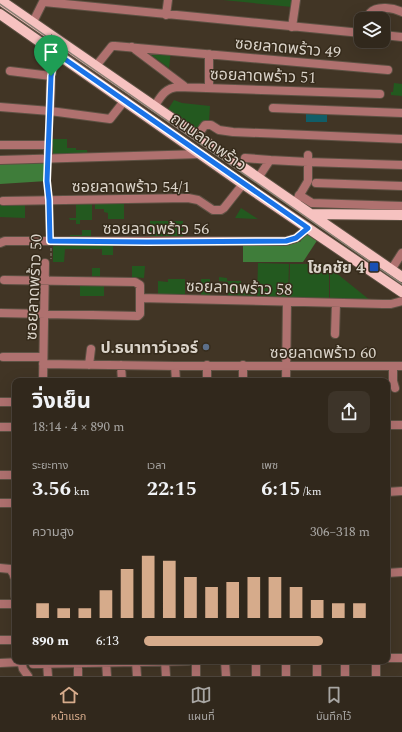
<!DOCTYPE html>
<html lang="th">
<meta charset="utf-8">
<style>
body{margin:0;font-family:Spectral,"Noto Sans Thai",serif;background:#3d3429;color:#f1f3f6;height:100vh;display:flex;flex-direction:column;font-size:15px;white-space:nowrap}
*{box-sizing:border-box;margin:0}
p{font-size:13px;color:#a8a6a3}
.icon{flex:none;width:22px;height:22px;fill:none;stroke:currentColor;stroke-width:2;stroke-linecap:round;stroke-linejoin:round}
.map{position:relative;flex:1;overflow:hidden}
.drawer{position:absolute;left:12px;top:378px;width:378px;height:286px;display:flex;flex-direction:column;background:#31281c;border-radius:8px;box-shadow:0 4px 16px #0002,0 0 0 1px #4c443b}
.drawer>*{flex:none}
.buttons{position:absolute;left:354px;top:12px;display:grid;gap:8px}
.buttons a{display:grid;place-items:center;width:36px;height:36px;border-radius:8px;background:#31281c;box-shadow:0 4px 16px #0002,0 0 0 1px #4c443b;font-size:20px}
.pin{position:absolute;display:grid;place-items:center;width:34px;height:34px;color:#fff;margin:-41px -17px;border-radius:50% 50% 50% 0;rotate:-45deg;box-shadow:0 0 4px #0007}
.pin .icon{rotate:45deg}
.round{display:grid;place-items:center;flex:none;width:42px;height:42px;border-radius:8px;background:#3d3429}
.overview{display:flex;align-items:center;justify-content:space-between;height:68px;padding:0 20px}
h1{font-size:22px;font-weight:700;line-height:30px}
.stats{display:grid;grid-template-columns:repeat(3,1fr);gap:6px;height:68px;padding:4px 20px}
.stats div{display:grid;align-content:center}
.stats b{font-size:20px;font-weight:700}
.stats small{font-size:11px;font-weight:400}
.stats p{font-size:11px}
.chart{height:112px;padding:8px 20px}
.chart p{display:flex;justify-content:space-between}
.chart svg{width:100%;height:72px;margin-top:4px;stroke:#d6ab8b;stroke-width:6}
ul{padding:0 20px;list-style:none;font-size:13px}
li{display:grid;grid-template-columns:64px 48px 1fr;align-items:center;height:30px}
li i{height:10px;border-radius:5px;background:#d6ab8b}
.dock{display:flex;justify-content:space-around;align-items:center;height:56px;border-top:1px solid #4c443b;background:#31281c;font-size:11px;color:#a8a6a3}
.dock a{display:grid;justify-items:center;gap:2px}
.dock .active{color:#d6ab8b}
.map>svg:first-child{display:block}
.green{fill:#23591f}
.forest{fill:#3f7d3a}
.water{fill:#115d67}
.lines{fill:none;stroke-linecap:round;stroke-linejoin:round}
.minor-casing{stroke:#5d5143;stroke-width:10}
.major-casing{stroke:#5d5143;stroke-width:12}
.path{stroke:#8d8477;stroke-width:1;stroke-dasharray:3 2;stroke-linecap:butt}
.minor{stroke:#af716f;stroke-width:8}
.major{stroke:#f6c2c0;stroke-width:10}
.rail{stroke:#8b8174;stroke-width:1.5}
.path-bridge{stroke:#8d8477;stroke-width:1;stroke-dasharray:3 2;stroke-linecap:butt}
.route-casing{stroke:#fff;stroke-width:8}
.route{stroke:#1a73e8;stroke-width:5}
.transit-dot{fill:#1a4fb4;stroke:#362b1b;stroke-width:1.5}
.service-dot{fill:#5c6f8a;stroke:#362b1b;stroke-width:1.5}
.labels{text-anchor:middle;stroke-width:3;stroke-linejoin:round;paint-order:stroke}
.street-label{font-size:16px;fill:#dad3c9;stroke:#362b1b}
.poi-label{font-size:16px;font-weight:bold;fill:#dad3c9;stroke:#362b1b;text-anchor:end}
</style>
<div class="map">
<svg width="402" height="676" viewBox="0 0 402 676">
<rect width="100%" height="100%" fill="#413525"/>
<!-- green -->
<path class="green" d="M223 0H293L292 7Z
M143 49 171 51 169 68Z
M394 83 402 84V96L391 95V92H393Z
M174 100 182 103 210 106 209 121 201 124 194 134 165 114Z
M50 139H67V148H76V150H87L88 156H50Z
M95 202H124V219H108V213L104 212V209H95Z
M76 203H92V220H80V224H76V220H70L69 218H76Z
M0 204H25V218L0 217Z
M241 208 258 219 235 218Z
M150 221H183V236L150 237Z
M82 230H91V237H70V235H82Z
M53 244H113V255H102V249H65L64 262H53Z
M258 263 289 264 288 297H257Z
M290 264H329V299L289 298Z
M132 266H145L144 278 132 277Z
M92 268H100V276H92Z
M330 268 371 301 330 299Z
M219 277 227 278V281H241V285H254V296L228 295V282L219 281Z
M168 279H185V295L158 294V281L168 282Z
M201 279H210V295H201Z
M80 283H104V296H80Z"/>
<!-- forest -->
<path class="forest" d="M48 158 47 181 0 184V160Z
M307 232 318 239 303 262H243V243L300 242Z"/>
<!-- water -->
<path class="water" d="M306 114 327 115V122H306Z"/>
<g class="lines">
<!-- minor casing -->
<g class="minor-casing">
<path id="minor" d="M44 2 361 33
M166 15 168 0
M370 19V13C377 5 394 8 402 12
M33 22 44 0
M292 27 296 0
M383 35 402 37
M132 47 184 86
M96 66 112 46H115L388 70
M10 71 51 76
M209 87V54
M0 107 50 111 110 119 125 100
M154 107C161 96 165 88 178 87L380 94
M273 108 402 113
M50 111 51 76 56 53
M197 136 205 125H211L219 130 233 132 402 139
M0 145H48V158
M308 155V162L402 165
M245 158 270 160
M0 160 201 154
M258 178 270 160 308 162V181L295 203
M316 183 402 186
M299 195 312 203 402 206
M3 201 188 198 198 200 213 210H221L224 208 243 184
M0 243 5 241H286L296 238 308 228
M391 270 402 253
M140 298 383 304H391L402 301
M0 313 138 316 140 314V285L135 282 4 280
M335 334 336 303
M3 357H43
M43 364 175 366H402
M89 365 91 349
M121 365 122 381
M243 365V381
M175 366 176 381
M393 366V381L395 388
M43 381 45 263
M207 381V365
M286 381 287 302
M0 402H15
M387 425H402
M0 427H15
M0 475H15
M387 492 402 491
M0 503H15
M0 568 10 569 13 573 15 579V596
M387 573 402 572
M0 604H15
M0 640H15
M387 658H402
M21 661 23 669 28 676
M165 661 166 676
M196 661V676
M225 661 226 676
M256 661V676
M286 661V676
M317 661V676
M345 661V676
M376 661V676
M106 662 107 676
M136 662 137 676
M0 663 21 662
M47 663 48 676
M78 663V676
M33 664 188 661"/>
</g>
<!-- major casing -->
<g class="major-casing">
<path id="major" d="M0 0 402 277
M0 14 243 184 402 292
M310 214 402 215"/>
</g>
<!-- path -->
<path class="path" d="M48 138 49 117
M47 166V181L48 193
M49 208 50 235
M51 248V259"/>
<!-- minor -->
<use href="#minor" class="minor"/>
<!-- major -->
<use href="#major" class="major"/>
<!-- rail -->
<path class="rail" d="M0 4 402 284"/>
<!-- path-bridge -->
<path class="path-bridge" d="M41 48 52 34"/>
</g>
<g class="lines">
<!-- route casing -->
<g class="route-casing">
<path id="route" d="M56 53 308 228 296 238 286 241 147 242 50 241 49 200 47 181 51 76Z"/>
</g>
<!-- route -->
<use href="#route" class="route"/>
</g>
<!-- markers -->
<rect class="transit-dot" x="369" y="262" width="10" height="10" rx="2"/>
<circle class="service-dot" cx="206" cy="347" r="4"/>
<g class="labels">
<!-- street labels -->
<g class="street-label">
<text transform="translate(288 47) rotate(5)" y="6">ซอยลาดพร้าว 49</text>
<text transform="translate(263 75) rotate(2)" y="6">ซอยลาดพร้าว 51</text>
<text transform="translate(209 141) rotate(35)" y="6">ถนนลาดพร้าว</text>
<text x="131" y="192">ซอยลาดพร้าว 54/1</text>
<text x="156" y="234">ซอยลาดพร้าว 56</text>
<text transform="translate(33 287) rotate(-87)" y="6">ซอยลาดพร้าว 50</text>
<text transform="translate(239 287) rotate(2)" y="6">ซอยลาดพร้าว 58</text>
<text x="323" y="358">ซอยลาดพร้าว 60</text>
</g>
<!-- poi labels -->
<g class="poi-label">
<text x="365" y="273">โชคชัย 4</text>
<text x="198" y="353">ป.ธนาทาว์เวอร์</text>
</g>
</g>
</svg>
<div class="buttons">
<a><svg class="icon" aria-label="layers" viewBox="0 0 24 24"><path d="M12 4l9 5-9 5-9-5zM3 14l9 5 9-5"/></svg></a>
</div>
<div class="pin" style="left:51px;top:76px;background:#1e9e55"><svg class="icon" aria-label="arrive" viewBox="0 0 24 24"><path d="M6 21V4h12l-3 4 3 4H6"/></svg></div>
<section class="drawer">
<div class="overview"><div><h1>วิ่งเย็น</h1><p>18:14 · 4 × 890 m</p></div><a class="round"><svg class="icon" aria-label="share" viewBox="0 0 24 24"><path d="M12 15V3M7 8l5-5 5 5M5 13v7h14v-7"/></svg></a></div>
<div class="stats">
<div><p>ระยะทาง</p><b>3.56<small> km</small></b></div>
<div><p>เวลา</p><b>22:15</b></div>
<div><p>เพซ</p><b>6:15<small> /km</small></b></div>
</div>
<div class="chart"><p><span>ความสูง</span>306–318 m</p>
<svg viewBox="0 0 160 44" preserveAspectRatio="none"><path d="M5 44V35M15 44V38M25 44V38M35 44V27M45 44V14M55 44V6M65 44V9M75 44V19M85 44V25M95 44V22M105 44V19M115 44V19M125 44V25M135 44V33M145 44V35M155 44V35"/></svg>
</div>
<ul>
<li><b>890 m</b>6:13<i style="width:79%"></i></li>
</ul>
</section>
</div>
<nav class="dock">
<a class="active"><svg class="icon" aria-label="home" viewBox="0 0 24 24"><path d="M3 11l9-7 9 7M6 9v11h12V9"/></svg>หน้าแรก</a>
<a><svg class="icon" aria-label="map" viewBox="0 0 24 24"><path d="M3 6l6-2 6 2 6-2v14l-6 2-6-2-6 2zM9 4v14M15 6v14"/></svg>แผนที่</a>
<a><svg class="icon" aria-label="saved" viewBox="0 0 24 24"><path d="M7 4h10v16l-5-4-5 4z"/></svg>บันทึกไว้</a>
</nav>
